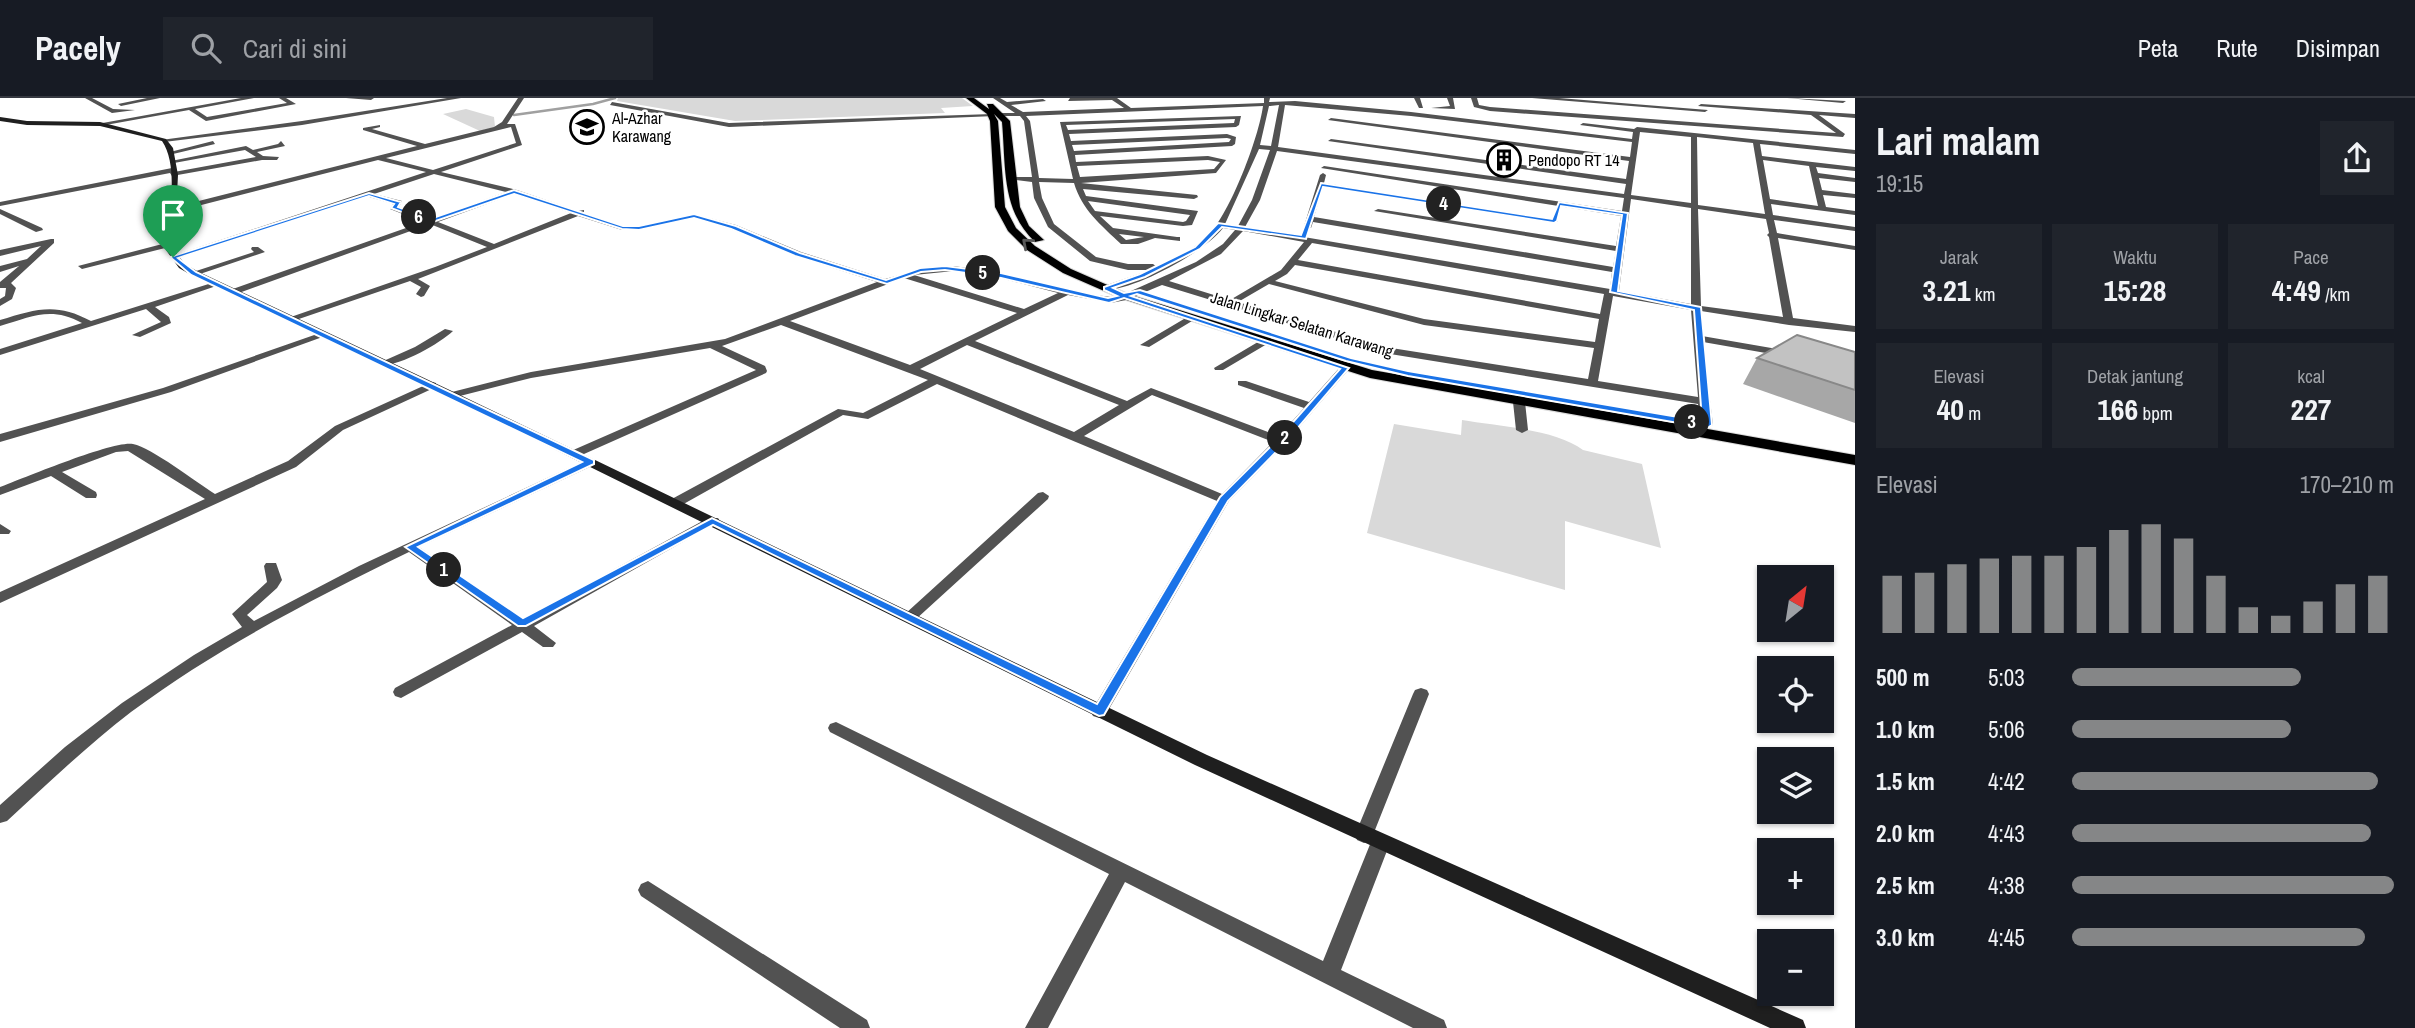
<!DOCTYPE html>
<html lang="id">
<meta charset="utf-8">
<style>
body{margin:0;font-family:"Archivo Narrow",sans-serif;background:#20242c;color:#f1f3f6;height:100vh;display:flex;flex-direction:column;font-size:26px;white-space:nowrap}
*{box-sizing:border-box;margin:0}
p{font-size:23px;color:#9ea1a6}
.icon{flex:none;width:38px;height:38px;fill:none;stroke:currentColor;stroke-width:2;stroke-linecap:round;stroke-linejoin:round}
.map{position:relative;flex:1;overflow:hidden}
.panel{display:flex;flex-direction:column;background:#171b24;width:560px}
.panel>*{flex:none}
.needle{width:46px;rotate:30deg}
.fabs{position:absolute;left:1757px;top:467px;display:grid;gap:14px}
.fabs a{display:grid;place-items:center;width:77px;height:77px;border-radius:0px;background:#171b24;box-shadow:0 2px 5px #0004;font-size:35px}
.pin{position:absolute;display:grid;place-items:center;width:60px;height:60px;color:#fff;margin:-72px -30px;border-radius:50% 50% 50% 0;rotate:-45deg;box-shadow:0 0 7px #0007}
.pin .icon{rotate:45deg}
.km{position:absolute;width:35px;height:35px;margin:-18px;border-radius:50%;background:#222;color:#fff;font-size:19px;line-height:35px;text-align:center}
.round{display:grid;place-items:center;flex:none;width:74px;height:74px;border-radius:0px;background:#20242c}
.head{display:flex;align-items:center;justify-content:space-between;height:119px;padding:0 21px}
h1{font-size:38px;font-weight:700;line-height:52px}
.stats{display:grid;grid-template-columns:repeat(3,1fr);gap:10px;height:119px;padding:7px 21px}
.stats div{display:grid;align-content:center;border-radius:0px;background:#20242c;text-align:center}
.stats b{font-size:30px;font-weight:700}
.stats small{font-size:19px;font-weight:400}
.stats p{font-size:19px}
.chart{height:196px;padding:14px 21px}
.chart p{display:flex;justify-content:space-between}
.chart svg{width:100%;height:126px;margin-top:7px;stroke:#858687;stroke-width:6}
ul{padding:0 21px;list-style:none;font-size:23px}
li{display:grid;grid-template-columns:112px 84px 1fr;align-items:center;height:52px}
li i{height:18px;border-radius:9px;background:#858687}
header{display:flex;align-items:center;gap:42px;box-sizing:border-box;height:98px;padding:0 35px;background:#171b24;border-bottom:2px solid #363941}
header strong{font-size:33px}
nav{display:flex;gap:38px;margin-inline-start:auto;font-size:24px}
.search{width:490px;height:63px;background:#20242c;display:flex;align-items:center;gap:18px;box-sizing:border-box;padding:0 24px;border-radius:0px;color:#9ea1a6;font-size:26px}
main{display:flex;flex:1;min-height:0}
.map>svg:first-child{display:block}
.green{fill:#d9d9d9}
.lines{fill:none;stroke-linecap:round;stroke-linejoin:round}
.stream{stroke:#a0a0a0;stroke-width:2.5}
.primary-casing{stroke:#dbdbdb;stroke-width:2}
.street{fill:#525252;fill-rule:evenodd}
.secondary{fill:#1f1f1f;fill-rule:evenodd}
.primary{fill:#000;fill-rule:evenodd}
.wall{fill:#a7a7a7}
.building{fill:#c2c2c2;stroke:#888;stroke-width:2}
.oneway{stroke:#595959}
.route{fill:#1a73e8;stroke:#fff;stroke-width:2;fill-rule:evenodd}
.labels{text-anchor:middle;stroke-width:5;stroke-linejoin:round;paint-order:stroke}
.far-poi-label{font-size:16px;fill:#000;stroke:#fff;text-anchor:start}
.far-street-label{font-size:16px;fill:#000;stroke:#fff}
</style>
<header>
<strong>Pacely</strong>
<div class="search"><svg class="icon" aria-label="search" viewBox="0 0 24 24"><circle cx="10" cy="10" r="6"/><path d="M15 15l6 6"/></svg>Cari di sini</div>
<nav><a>Peta</a><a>Rute</a><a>Disimpan</a></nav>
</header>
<main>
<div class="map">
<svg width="1855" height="930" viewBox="0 0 1855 930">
<rect width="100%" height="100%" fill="#fff"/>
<!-- green -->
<path class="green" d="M618 0H962L973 8 941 10 945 15 735 23 617 3Z
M466 11 494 19 495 29 480 33 443 16Z
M1462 322C1496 328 1556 331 1583 352L1642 366 1661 450 1565 423V492L1367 435 1394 326 1461 337Z"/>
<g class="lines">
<!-- stream -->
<path class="stream" d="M514 17 593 6 615 0"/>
<!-- primary casing -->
<g class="primary-casing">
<path id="primary" d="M966 0H974L989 11 987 6H993L1010 23 1020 109 1029 128 1044 142 1035 144C1001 112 1006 68 1002 24L994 16 998 23 1005 109 1016 130 1035 148 1071 171 1128 196 1372 272 1855 357V367L1370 280 1120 200 1063 175 1027 152 1008 133 995 109 990 23 987 16Z"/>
</g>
<!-- street -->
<path class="street" d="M85 0H92L113 11 135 12 112 15Z
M147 0H160L121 8 118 6Z
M241 0H254L195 11 207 19 287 5 279 0H286L296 6 206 23 189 12 100 28 97 26Z
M346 0H374L371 2Z
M447 0H461L302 27 164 44 161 42 302 23Z
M518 0H524L507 26H515L522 47 441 74 517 92 578 113 584 112V115L623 128H639L694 116 736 127 801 154 885 181 928 169 954 168 1004 176 1081 195 1111 199 1131 193 1196 164 1223 146 1235 132 1223 130C1205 154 1133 193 1104 192V188L1150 172H1128L1090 163 1048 129 1034 100 1032 84 1009 81 1013 79H1032L1024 23 1020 18H999L1001 15H1015L993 0H1000L1007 4 1043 1 1046 3 1011 7 1023 14 1124 10 1112 2 1068 3 1070 0H1117L1131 10 1264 5V0H1270L1269 4 1295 3 1411 14 1632 41 1633 34 1580 27 1583 25 1634 31 1637 29 1855 52V56L1760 46 1762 58 1855 69V73L1816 69 1818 75 1855 80V84L1819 80 1822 92 1855 96V100L1823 97 1826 109 1855 113V117L1771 106 1773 117 1855 129V133L1774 122 1777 135 1855 148V152L1778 140 1793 220 1855 228V234L1789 227 1701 213 1702 238 1788 253 1793 256 1788 259 1703 244 1713 327 1707 330 1701 327 1698 306 1384 255 1162 187 1126 202 1111 205 1068 197 975 243 1127 303 1151 290 1279 338 1304 310 1238 287V283H1246L1309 304 1341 268H1349L1350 270 1285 346 1229 403 1105 618 1099 620 1093 618 1091 614 1217 403 937 286 868 321 843 317 680 408H670L669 405 670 402 838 311 863 315 928 282 781 227 722 248 765 268 767 273 766 275 575 360 571 359 569 356 571 353 756 272 710 250 531 280 452 300 447 297 448 295 531 274 725 241 877 184 795 158 730 131 694 120 639 132H622L578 118 418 181 430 188 424 198 421 199 416 196 421 189 410 183 293 223 285 221 435 169 487 149 430 126 236 196H230V192L423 124 390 111 393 106 366 98 176 161 169 159 426 74 378 62 174 114 170 112 171 110 417 48 363 32V30L380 27V29L372 31 425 46 494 29 502 24ZM1279 7 1271 48 1260 47 1269 8ZM1285 7 1411 18 1632 44 1630 59 1331 20 1328 22 1629 63 1626 81 1331 41 1328 43 1626 86 1624 96 1278 49ZM1263 8C1259 39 1230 116 1208 137 1194 151 1175 161 1157 169L1153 166H1128L1096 159 1054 126 1042 100 1039 84 1074 85C1082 112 1101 127 1121 146H1138L1155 140 1180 143V139H1177L1113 130 1100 118 1183 128 1192 127 1198 113 1086 98 1083 91 1194 101 1198 99 1197 97 1081 85 1216 75 1226 62 1208 58 1076 64 1075 57 1232 48 1235 46 1236 39 1227 36 1071 43 1069 36 1236 29 1239 27 1241 18 1060 24 1073 81 1039 80 1030 23 1026 18ZM1235 21 1234 25 1068 32 1066 27ZM511 29 516 45 433 72 386 60ZM1640 34 1691 39V105L1631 97ZM1697 39 1753 45 1765 116 1698 107ZM1227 40 1231 41 1229 44 1074 53 1072 47ZM1259 51 1270 52 1252 102 1238 128 1225 126ZM1277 53 1624 100 1622 113 1324 68 1321 70 1621 118 1616 148 1378 111 1374 113 1616 153 1613 169 1314 119 1323 89 1554 125 1558 123 1324 85 1326 77 1323 75 1320 77 1304 128 1311 130 1313 124 1612 174 1610 191 1245 129 1260 102ZM1208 62 1220 64 1214 71 1080 79 1077 68ZM1763 62 1809 68 1818 108 1770 101ZM434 76 506 94 431 121 399 109 402 103 374 96ZM514 96 571 115 494 146 438 124ZM1631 101 1691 110V206L1619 193ZM1088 103 1190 117 1186 123 1183 124 1095 113ZM1698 111 1766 121 1769 135 1767 137 1769 139 1783 219 1701 208ZM1243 133 1304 144 1281 172 1230 202 1169 183 1221 156ZM1119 136 1144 139 1126 142ZM1312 145 1604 196 1600 216 1298 162ZM1295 167 1599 221 1595 244 1424 221 1275 183 1287 176ZM954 173 1004 181 1058 195 1024 211 914 177ZM904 180 1017 215 910 267 790 223ZM1269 186 1424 227 1594 250 1588 281 1385 249 1238 204ZM1613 198 1691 212 1698 299 1598 283ZM967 247 1119 307 1074 334 920 271ZM1152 297 1273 344 1222 396 1084 338Z
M1414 0H1420L1423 10H1419Z
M1447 0H1453L1455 11 1431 10 1450 8Z
M1471 0H1477L1479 7 1490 9 1836 35 1811 17 1698 8 1701 6 1855 16V20L1819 17 1845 36 1843 39 1490 13 1474 9Z
M1532 0H1559L1708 12 1705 14Z
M1787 0 1846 3 1843 5Z
M612 4 729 25 992 16 995 18 729 29 610 7Z
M213 43 215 46 173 56 170 54Z
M281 43 285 48 257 54 263 58 279 59 277 62H262L172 78 170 75 0 108V104L172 70 175 72 174 74 256 59 245 52 174 65 171 63 246 48 253 52 278 46Z
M0 111 42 130 43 132 36 134 0 116Z
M51 141H54V145L11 185 16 190 12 201 0 208V201L5 198 6 190H0V184L19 168 0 174V168L27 161 41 148 0 158V152Z
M170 144H173V148L82 171 78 168Z
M252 149H258L265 154 197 177 190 175 254 154 251 151Z
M215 184 222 186 155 209 169 219 171 225 140 239 132 237 161 224 146 211 0 257V251L82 225C50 208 32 219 0 228V222C36 211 56 204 91 223Z
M1189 218 1197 220 1149 249 1140 247Z
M445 231 453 233C439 246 399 269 380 267L379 265 415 249Z
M320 235 328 237 171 294 0 344V336L163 290Z
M1263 241 1268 244 1267 246 1223 272H1215L1214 270Z
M432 284 436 285V289L343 332 296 369 0 505V494L205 401 128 353 116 354 62 374 96 394 97 397 96 400H86L51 378 0 397V389C24 380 114 342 133 346 152 350 196 384 215 396L288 363 335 328Z
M1519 301 1525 304 1528 332 1522 335 1516 332 1513 304Z
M590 360 596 364 594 367 419 449 523 521 708 420H718L720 423 534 528 556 545 553 549H543L522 534 401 600 395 598 393 594 395 590 512 527 409 454C313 501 217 550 131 614 87 648 47 686 7 723L0 725V707L65 649 122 605 194 557 242 529 232 516 267 484 264 468 266 465H276L282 482 277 490 247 517 254 523 359 468Z
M1043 394 1049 398 1048 401 915 522H905L903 519 905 516 1038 395Z
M0 426 11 433 9 436H0Z
M1421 590 1427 592 1429 596 1373 737 1371 742 1364 745 1357 742 1355 737 1413 596 1415 592Z
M836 624 1323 863 1373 739 1380 737 1387 739 1390 745 1341 872 1444 922 1447 930H1413L1125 784 1048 930H1025L1109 776 830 634 828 630 830 626Z
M648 783 867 922 870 930H840L641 798 638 792 641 786Z"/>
<!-- secondary -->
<path class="secondary" d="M0 19 27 23 100 24 166 41 173 50 178 77 174 152 185 166 197 173 456 295 1207 657 1803 922 1806 930H1770L1195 667 448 299 191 177 179 170 166 152C168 122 180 69 162 43L100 28 27 27 0 23Z"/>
<!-- primary -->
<use href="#primary" class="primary"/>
</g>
<!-- wall -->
<path class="wall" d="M1855 254V325L1743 286 1757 260Z"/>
<!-- building -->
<path class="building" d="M1797 237 1855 254V292L1757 260Z"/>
<!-- one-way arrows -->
<defs><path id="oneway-chevron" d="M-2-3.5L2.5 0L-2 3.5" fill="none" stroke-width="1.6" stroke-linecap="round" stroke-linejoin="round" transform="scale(1.75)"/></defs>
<use class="oneway" href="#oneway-chevron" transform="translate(1027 145) rotate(-139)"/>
<!-- route -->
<path class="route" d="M1321 85 1552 121 1559 104 1628 115 1618 193 1701 209 1712 327 1707 330 1408 278 1346 263 1137 196 1131 198 1349 270 1285 345 1228 403 1104 617 1099 618 713 427 526 528H518L405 449 582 364 191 177 170 159 369 95 401 104 398 109 430 121 514 92 623 128H639L694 116 736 128 800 155 886 182 920 170 945 168 1001 175 1108 200 1117 198 1104 192V189L1140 176 1195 149 1218 125 1301 137ZM1323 89 1554 125 1557 123 1561 108 1622 117 1610 194 1694 212 1702 323 1408 273 1351 260 1140 192 1124 195 1113 190 1145 179 1200 151 1222 129 1306 141ZM514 96 622 131 639 132 694 120 731 131 795 158 887 186 921 174 945 172 1001 180 1109 205 1124 200 1340 271 1278 341 1220 399 1097 606 712 420 523 520 418 449 594 366V362L196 174 178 160 369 98 394 106 391 110 430 125Z"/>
<!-- icons -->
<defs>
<g id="school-ring" transform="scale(1.75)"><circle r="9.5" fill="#fff" stroke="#000" stroke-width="1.5"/><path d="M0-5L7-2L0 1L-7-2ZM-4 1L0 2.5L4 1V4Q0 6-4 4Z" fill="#000"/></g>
<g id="building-ring" transform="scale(1.75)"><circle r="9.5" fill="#fff" stroke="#000" stroke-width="1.5"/><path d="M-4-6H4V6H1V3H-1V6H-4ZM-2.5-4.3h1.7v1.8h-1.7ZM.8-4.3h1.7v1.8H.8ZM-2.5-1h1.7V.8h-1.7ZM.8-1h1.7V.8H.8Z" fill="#000"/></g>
</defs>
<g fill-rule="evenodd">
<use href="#school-ring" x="587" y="29"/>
<use href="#building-ring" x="1504" y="62"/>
</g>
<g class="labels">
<!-- far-poi labels -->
<g class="far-poi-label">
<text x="612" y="26">Al-Azhar<tspan x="612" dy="18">Karawang</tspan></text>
<text x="1528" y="68">Pendopo RT 14</text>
</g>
<!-- far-street labels -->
<g class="far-street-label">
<text transform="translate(1302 226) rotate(17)" y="6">Jalan Lingkar Selatan Karawang</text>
</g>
</g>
</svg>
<div class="fabs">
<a><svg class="needle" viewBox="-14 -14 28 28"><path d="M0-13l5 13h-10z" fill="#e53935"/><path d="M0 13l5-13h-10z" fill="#9ea1a6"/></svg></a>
<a><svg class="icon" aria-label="locate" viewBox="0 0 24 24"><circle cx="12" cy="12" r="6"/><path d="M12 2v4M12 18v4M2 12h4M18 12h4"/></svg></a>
<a><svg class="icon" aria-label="layers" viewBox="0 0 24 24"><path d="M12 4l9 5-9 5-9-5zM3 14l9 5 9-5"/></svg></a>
<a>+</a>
<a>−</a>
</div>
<div class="pin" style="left:173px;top:159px;background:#1e9e55"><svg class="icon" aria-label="arrive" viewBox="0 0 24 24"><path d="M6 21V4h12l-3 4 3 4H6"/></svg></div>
<b class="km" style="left:444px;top:472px">1</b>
<b class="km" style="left:1285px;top:340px">2</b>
<b class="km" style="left:1692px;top:324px">3</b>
<b class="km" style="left:1444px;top:106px">4</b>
<b class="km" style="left:983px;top:175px">5</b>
<b class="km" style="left:419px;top:119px">6</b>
</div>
<section class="panel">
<div class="head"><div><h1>Lari malam</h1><p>19:15</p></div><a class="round"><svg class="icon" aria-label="share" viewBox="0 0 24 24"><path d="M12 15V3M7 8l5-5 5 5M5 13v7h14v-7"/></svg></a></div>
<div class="stats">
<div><p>Jarak</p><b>3.21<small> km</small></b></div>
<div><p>Waktu</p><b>15:28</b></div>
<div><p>Pace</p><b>4:49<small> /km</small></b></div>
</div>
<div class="stats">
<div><p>Elevasi</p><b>40<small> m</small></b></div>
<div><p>Detak jantung</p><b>166<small> bpm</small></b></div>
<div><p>kcal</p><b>227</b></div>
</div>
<div class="chart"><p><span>Elevasi</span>170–210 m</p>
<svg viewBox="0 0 160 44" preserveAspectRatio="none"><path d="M5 44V24M15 44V23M25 44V20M35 44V18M45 44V17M55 44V17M65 44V14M75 44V8M85 44V6M95 44V11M105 44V24M115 44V35M125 44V38M135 44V33M145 44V27M155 44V24"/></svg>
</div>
<ul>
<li><b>500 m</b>5:03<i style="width:71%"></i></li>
<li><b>1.0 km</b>5:06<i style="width:68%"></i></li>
<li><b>1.5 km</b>4:42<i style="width:95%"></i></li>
<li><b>2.0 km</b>4:43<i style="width:93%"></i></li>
<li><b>2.5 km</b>4:38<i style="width:100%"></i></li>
<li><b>3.0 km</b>4:45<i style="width:91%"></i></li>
</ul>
</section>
</main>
